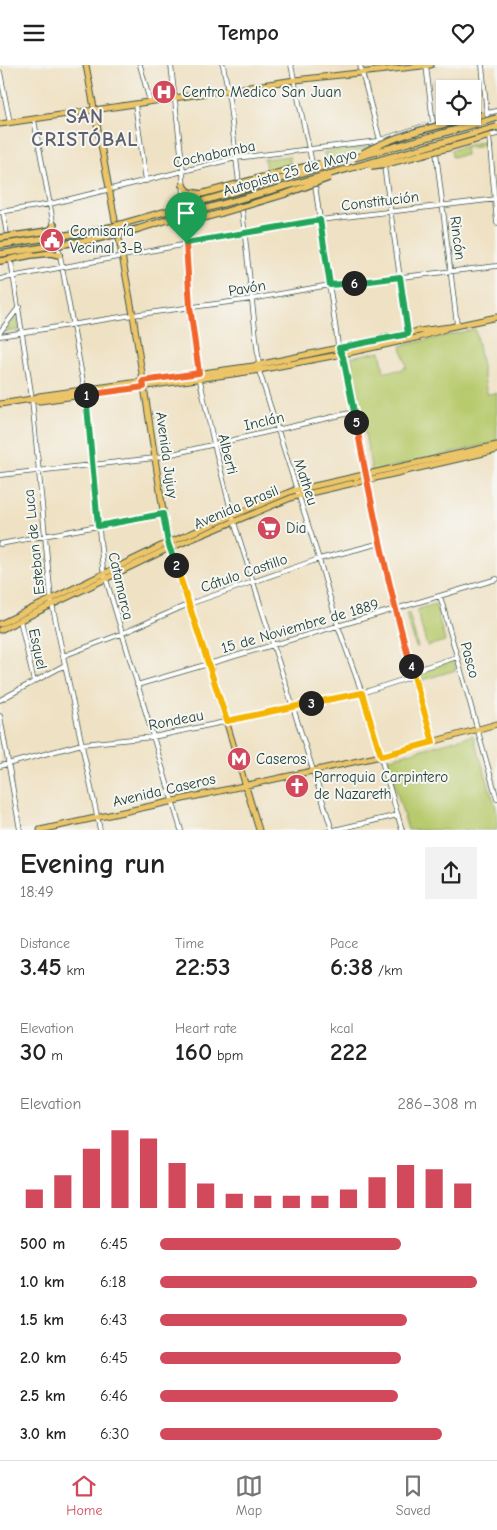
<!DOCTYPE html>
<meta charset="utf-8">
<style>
body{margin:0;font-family:"Comic Neue",sans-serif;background:#f2f2f2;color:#222;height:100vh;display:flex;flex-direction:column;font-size:19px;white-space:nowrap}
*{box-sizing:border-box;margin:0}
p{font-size:16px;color:#767676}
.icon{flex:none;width:28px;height:28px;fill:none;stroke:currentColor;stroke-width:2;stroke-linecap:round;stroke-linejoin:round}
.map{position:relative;height:765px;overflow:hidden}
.details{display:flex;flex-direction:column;background:#fff;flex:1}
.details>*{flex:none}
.tools{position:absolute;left:436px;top:15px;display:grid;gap:10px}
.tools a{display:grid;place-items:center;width:45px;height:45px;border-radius:0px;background:#fff;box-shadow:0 1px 4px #0004;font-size:25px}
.pin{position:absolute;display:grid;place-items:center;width:42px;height:42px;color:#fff;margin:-51px -21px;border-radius:50% 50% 50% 0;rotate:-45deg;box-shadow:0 0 5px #0007}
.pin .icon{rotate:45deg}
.km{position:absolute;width:25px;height:25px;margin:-12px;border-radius:50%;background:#222;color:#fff;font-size:14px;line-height:25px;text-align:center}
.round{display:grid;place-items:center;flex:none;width:52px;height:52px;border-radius:0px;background:#f2f2f2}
.headline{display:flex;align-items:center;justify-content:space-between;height:85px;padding:0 20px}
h1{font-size:28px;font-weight:800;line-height:38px}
.stats{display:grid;grid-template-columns:repeat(3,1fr);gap:8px;height:85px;padding:5px 20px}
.stats div{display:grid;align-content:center}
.stats b{font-size:25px;font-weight:800}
.stats small{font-size:14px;font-weight:400}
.stats p{font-size:14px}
.chart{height:140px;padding:10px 20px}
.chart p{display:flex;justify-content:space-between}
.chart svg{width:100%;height:90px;margin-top:5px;stroke:#d1495b;stroke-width:6}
ul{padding:0 20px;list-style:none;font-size:16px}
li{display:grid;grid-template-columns:80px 60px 1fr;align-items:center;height:38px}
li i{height:12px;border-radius:6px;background:#d1495b}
header{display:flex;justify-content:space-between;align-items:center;height:65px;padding:0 20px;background:#fff;font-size:22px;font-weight:800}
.tab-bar{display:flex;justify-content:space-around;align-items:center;height:70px;border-top:1px solid #e0e0e0;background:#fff;font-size:14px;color:#767676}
.tab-bar a{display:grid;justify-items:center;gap:2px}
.tab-bar .current{color:#d1495b}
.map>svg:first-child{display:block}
.green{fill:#b8ca6d;stroke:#6c8450}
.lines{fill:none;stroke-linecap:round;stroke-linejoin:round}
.minor-tunnel{stroke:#c5c0a6;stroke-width:4;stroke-dasharray:4 2;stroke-linecap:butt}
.minor-casing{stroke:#3e5649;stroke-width:5.5}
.major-casing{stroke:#3e5649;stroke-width:7}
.highway-casing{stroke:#3e5649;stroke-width:8}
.minor{stroke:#fff;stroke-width:4}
.major{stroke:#edc569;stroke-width:5}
.highway{stroke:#edc569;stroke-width:5.5}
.highway-bridge-casing{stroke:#3e5649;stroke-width:8;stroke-linecap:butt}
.highway-bridge{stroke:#edc569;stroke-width:5.5}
.split-1-casing{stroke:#fff;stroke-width:10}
.split-2-casing{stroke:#fff;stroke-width:10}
.split-3-casing{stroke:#fff;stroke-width:10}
.split-4-casing{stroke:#fff;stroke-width:10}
.split-5-casing{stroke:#fff;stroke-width:10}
.split-6-casing{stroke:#fff;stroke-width:10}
.split-7-casing{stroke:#fff;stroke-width:10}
.split-1{stroke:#f0652b;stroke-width:6}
.split-2{stroke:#22a559;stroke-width:6}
.split-3{stroke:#f5b400;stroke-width:6}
.split-4{stroke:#f5b400;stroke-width:6}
.split-5{stroke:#f0652b;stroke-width:6}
.split-6{stroke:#22a559;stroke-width:6}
.split-7{stroke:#22a559;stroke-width:6}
.labels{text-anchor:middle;stroke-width:4;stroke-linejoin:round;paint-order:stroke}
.poi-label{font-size:15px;fill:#1f3d34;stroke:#f6f6f2;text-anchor:start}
.street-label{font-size:15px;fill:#1f3d34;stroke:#f6f6f2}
.district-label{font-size:20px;font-weight:bold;letter-spacing:1px;fill:#60616c;stroke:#f6f6f2}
</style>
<header><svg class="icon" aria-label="menu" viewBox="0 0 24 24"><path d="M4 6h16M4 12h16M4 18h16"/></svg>Tempo<svg class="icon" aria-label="heart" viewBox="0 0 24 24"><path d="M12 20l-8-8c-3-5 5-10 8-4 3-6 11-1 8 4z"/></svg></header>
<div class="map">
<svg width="497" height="765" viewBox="0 0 497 765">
<rect width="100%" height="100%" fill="#f6f6f2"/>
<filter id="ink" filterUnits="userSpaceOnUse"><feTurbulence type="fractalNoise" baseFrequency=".02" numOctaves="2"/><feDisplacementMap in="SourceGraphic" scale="10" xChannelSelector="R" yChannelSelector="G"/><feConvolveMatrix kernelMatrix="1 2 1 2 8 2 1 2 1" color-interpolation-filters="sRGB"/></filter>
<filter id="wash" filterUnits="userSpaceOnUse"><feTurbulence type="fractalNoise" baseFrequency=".0096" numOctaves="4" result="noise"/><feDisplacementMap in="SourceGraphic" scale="20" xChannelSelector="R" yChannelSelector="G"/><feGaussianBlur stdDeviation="1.12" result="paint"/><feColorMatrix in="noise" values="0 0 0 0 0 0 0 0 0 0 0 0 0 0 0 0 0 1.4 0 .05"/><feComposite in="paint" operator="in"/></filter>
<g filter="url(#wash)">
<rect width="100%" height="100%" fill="#efe1c3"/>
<!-- green -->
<path class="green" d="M486 75 487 81 465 83 466 90 452 92 451 85Z
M376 80 325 96 324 87Z
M289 91 291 103 267 109 264 94Z
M15 253H17L20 265 5 267Z
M475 264 487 329 497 328V377L372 407 351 292 380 286 384 307 400 305 406 302 401 281Z
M435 539 445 576 427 581 417 546 419 545V544Z
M409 548 418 582H416L406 549Z
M453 596 456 605 419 616 417 607Z
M473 670 497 746V765H408L387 694Z"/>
</g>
<g filter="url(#ink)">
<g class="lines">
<!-- minor-tunnel -->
<path class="minor-tunnel" d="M239 118 242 144"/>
<!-- minor casing -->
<g class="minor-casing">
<path id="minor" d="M140 0 150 37
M171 0 183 106 184 137
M223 0 228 25 239 118
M291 0 312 98
M360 0 380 75
M482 0 487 50
M0 7 10 58
M135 39 146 116
M487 48 497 46
M34 55 55 167
M489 71 497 158
M489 71 497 69
M436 87 457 260
M384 101 408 269
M315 120 338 280 343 292 378 469 396 550 433 677
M242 144 260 309 319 494 338 561 362 628 402 765
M0 147 50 139 236 93 377 76 433 58 426 0
M3 147 7 170
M185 157 190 242 199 311 214 379 234 457 332 765
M59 185 85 327 103 504 181 765
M11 196 32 334 51 534 100 765
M0 214 182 180 192 177 320 155 497 134
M0 267 19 242
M0 271 133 250 252 234 324 221 497 201
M0 410 155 393 354 347
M0 479 163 449
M440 531 497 734
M20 555 34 617
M63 591 121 569 189 539 244 520 319 494 381 478
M413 606 457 592
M137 620 497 514
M0 635 65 600
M0 651 20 765
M0 701 82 679 153 672 362 628 414 611
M334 765 398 750"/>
</g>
<!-- major casing -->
<g class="major-casing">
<path id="major" d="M86 0 115 155
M0 59 295 15 431 0
M119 174 133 250 168 478 209 599 259 765
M33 335 40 336 254 306 348 288 420 272 445 264
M0 339 32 334 39 331 253 301 419 266 450 262 497 252
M0 559 161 481 292 426 497 380
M0 565 163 486 293 432 497 385
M40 765 381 691 497 659"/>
</g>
<!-- highway casing -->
<g class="highway-casing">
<path id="highway" d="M447 83 489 71
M183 120 189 127 201 129
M185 158 221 148
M41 167 51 165 54 160
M31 190 51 188 59 190
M0 196 11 194"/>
</g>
<!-- minor -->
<use href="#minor" class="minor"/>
<!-- major -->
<use href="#major" class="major"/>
<!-- highway -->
<use href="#highway" class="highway"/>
<!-- highway-bridge casing -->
<g class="highway-bridge-casing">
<path id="highway-bridge" d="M363 88C399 68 442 60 482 50
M354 93 497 53
M371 101 386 99 447 83
M201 129 285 106 320 99
M221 148 285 129 329 113
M0 173 41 167
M0 180 87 167 111 162 344 96
M0 189 96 174 138 164 183 150 497 62
M11 194 31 190"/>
</g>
<!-- highway-bridge -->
<use href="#highway-bridge" class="highway-bridge"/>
</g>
</g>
<g class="lines" filter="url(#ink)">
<!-- split-1 casing -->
<g class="split-1-casing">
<path id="split-1" d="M86 330 144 322 143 316 199 308 190 242 186 178"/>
</g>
<!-- split-2 casing -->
<g class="split-2-casing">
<path id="split-2" d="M86 330 98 461 163 449 168 478 176 500"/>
</g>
<!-- split-3 casing -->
<g class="split-3-casing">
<path id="split-3" d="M176 500 227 656 311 638"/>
</g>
<!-- split-4 casing -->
<g class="split-4-casing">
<path id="split-4" d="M311 638 362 628 381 691 433 677 411 601"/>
</g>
<!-- split-5 casing -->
<g class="split-5-casing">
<path id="split-5" d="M356 357C371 439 388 521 411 601"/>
</g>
<!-- split-6 casing -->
<g class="split-6-casing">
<path id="split-6" d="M354 218 400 212 408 269 339 283 343 292 356 357"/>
</g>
<!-- split-7 casing -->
<g class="split-7-casing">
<path id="split-7" d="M186 178 320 155 330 220 354 218"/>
</g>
<!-- split-1 -->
<use href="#split-1" class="split-1"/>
<!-- split-2 -->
<use href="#split-2" class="split-2"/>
<!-- split-3 -->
<use href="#split-3" class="split-3"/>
<!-- split-4 -->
<use href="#split-4" class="split-4"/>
<!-- split-5 -->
<use href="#split-5" class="split-5"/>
<!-- split-6 -->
<use href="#split-6" class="split-6"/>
<!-- split-7 -->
<use href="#split-7" class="split-7"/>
</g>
<!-- icons -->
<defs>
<g id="hospital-disc" transform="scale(1.25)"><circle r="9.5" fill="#d1495b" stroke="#f6f6f2"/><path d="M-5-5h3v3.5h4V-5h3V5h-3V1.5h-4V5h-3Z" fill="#fff"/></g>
<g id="civic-disc" transform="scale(1.25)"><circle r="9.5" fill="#d1495b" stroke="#f6f6f2"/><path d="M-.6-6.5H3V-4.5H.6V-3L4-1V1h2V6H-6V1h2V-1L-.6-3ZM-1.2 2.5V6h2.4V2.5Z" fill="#fff"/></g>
<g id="supermarket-disc" transform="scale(1.25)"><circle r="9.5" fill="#d1495b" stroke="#f6f6f2"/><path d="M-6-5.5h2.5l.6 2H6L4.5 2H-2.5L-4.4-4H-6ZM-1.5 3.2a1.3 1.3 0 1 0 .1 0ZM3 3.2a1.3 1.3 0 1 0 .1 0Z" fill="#fff"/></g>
<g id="metro-disc" transform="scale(1.25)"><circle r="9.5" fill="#d1495b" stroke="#f6f6f2"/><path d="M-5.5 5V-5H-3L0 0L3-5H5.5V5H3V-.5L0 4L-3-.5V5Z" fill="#fff"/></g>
<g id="church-disc" transform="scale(1.25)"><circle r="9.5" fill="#d1495b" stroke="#f6f6f2"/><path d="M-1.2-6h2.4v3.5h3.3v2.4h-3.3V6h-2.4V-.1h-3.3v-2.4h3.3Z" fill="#fff"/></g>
</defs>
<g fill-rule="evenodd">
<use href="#hospital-disc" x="164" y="27"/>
<use href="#civic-disc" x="52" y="175"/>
<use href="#supermarket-disc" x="269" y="463"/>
<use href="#metro-disc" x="239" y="694"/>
<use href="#church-disc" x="297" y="721"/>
</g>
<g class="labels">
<!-- poi labels -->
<g class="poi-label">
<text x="182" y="32">Centro Medico San Juan</text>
<text x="70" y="171">Comisaría<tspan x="70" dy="17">Vecinal 3-B</tspan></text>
<text x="286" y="468">Dia</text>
<text x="256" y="699">Caseros</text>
<text x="314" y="717">Parroquia Carpintero<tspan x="314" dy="17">de Nazareth</tspan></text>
</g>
<!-- street labels -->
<g class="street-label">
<text transform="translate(214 89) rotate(-12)" y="5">Cochabamba</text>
<text transform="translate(290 107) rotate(-16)" y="5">Autopista 25 de Mayo</text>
<text transform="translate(380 136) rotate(-7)" y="5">Constitución</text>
<text transform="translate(458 173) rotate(83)" y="5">Rincón</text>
<text transform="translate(247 223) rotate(-9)" y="5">Pavón</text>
<text transform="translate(264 356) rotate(-13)" y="5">Inclán</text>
<text transform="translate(228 389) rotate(76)" y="5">Alberti</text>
<text transform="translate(167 390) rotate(82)" y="5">Avenida Jujuy</text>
<text transform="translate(306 417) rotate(72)" y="5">Matheu</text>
<text transform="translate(236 442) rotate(-23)" y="5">Avenida Brasil</text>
<text transform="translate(34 477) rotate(-96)" y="5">Esteban de Luca</text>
<text transform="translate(244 508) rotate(-19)" y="5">Cátulo Castillo</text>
<text transform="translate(121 521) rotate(77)" y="5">Catamarca</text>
<text transform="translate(300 561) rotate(-16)" y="5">15 de Noviembre de 1889</text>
<text transform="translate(38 584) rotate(78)" y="5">Esquel</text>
<text transform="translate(470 595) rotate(75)" y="5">Pasco</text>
<text transform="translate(176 655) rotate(-11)" y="5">Rondeau</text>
<text transform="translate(164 725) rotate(-13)" y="5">Avenida Caseros</text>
</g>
<!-- district labels -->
<g class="district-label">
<text x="85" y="58">SAN<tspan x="85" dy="23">CRISTÓBAL</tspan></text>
</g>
</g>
</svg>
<div class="tools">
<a><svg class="icon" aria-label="locate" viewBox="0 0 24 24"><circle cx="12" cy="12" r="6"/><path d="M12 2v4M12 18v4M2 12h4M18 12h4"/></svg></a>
</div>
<div class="pin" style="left:186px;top:178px;background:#1e9e55"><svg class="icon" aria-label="arrive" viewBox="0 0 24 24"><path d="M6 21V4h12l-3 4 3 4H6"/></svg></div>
<b class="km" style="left:86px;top:330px">1</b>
<b class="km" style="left:176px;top:500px">2</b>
<b class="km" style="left:311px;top:638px">3</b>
<b class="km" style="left:411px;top:601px">4</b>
<b class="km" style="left:356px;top:357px">5</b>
<b class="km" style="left:354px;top:218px">6</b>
</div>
<section class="details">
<div class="headline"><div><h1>Evening run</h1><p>18:49</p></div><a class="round"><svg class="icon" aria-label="share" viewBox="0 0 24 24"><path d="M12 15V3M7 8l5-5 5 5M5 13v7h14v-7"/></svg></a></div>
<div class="stats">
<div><p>Distance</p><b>3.45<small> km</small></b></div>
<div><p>Time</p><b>22:53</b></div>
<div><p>Pace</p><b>6:38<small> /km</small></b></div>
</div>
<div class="stats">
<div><p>Elevation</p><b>30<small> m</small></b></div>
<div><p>Heart rate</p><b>160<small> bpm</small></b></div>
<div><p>kcal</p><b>222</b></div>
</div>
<div class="chart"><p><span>Elevation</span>286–308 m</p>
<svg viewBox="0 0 160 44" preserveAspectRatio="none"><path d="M5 44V35M15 44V28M25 44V15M35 44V6M45 44V10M55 44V22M65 44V32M75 44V37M85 44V38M95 44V38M105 44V38M115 44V35M125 44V29M135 44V23M145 44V25M155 44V32"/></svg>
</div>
<ul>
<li><b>500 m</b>6:45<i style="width:76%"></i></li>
<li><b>1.0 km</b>6:18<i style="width:100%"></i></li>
<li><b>1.5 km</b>6:43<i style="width:78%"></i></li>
<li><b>2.0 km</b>6:45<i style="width:76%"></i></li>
<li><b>2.5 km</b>6:46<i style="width:75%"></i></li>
<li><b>3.0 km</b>6:30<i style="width:89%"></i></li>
</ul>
</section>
<nav class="tab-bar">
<a class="current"><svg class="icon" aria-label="home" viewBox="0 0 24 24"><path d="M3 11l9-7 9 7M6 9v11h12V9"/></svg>Home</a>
<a><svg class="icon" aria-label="map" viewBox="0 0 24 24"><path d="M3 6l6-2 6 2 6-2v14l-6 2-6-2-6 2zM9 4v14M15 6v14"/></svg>Map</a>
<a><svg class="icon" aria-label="saved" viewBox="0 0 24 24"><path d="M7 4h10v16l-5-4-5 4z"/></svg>Saved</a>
</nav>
